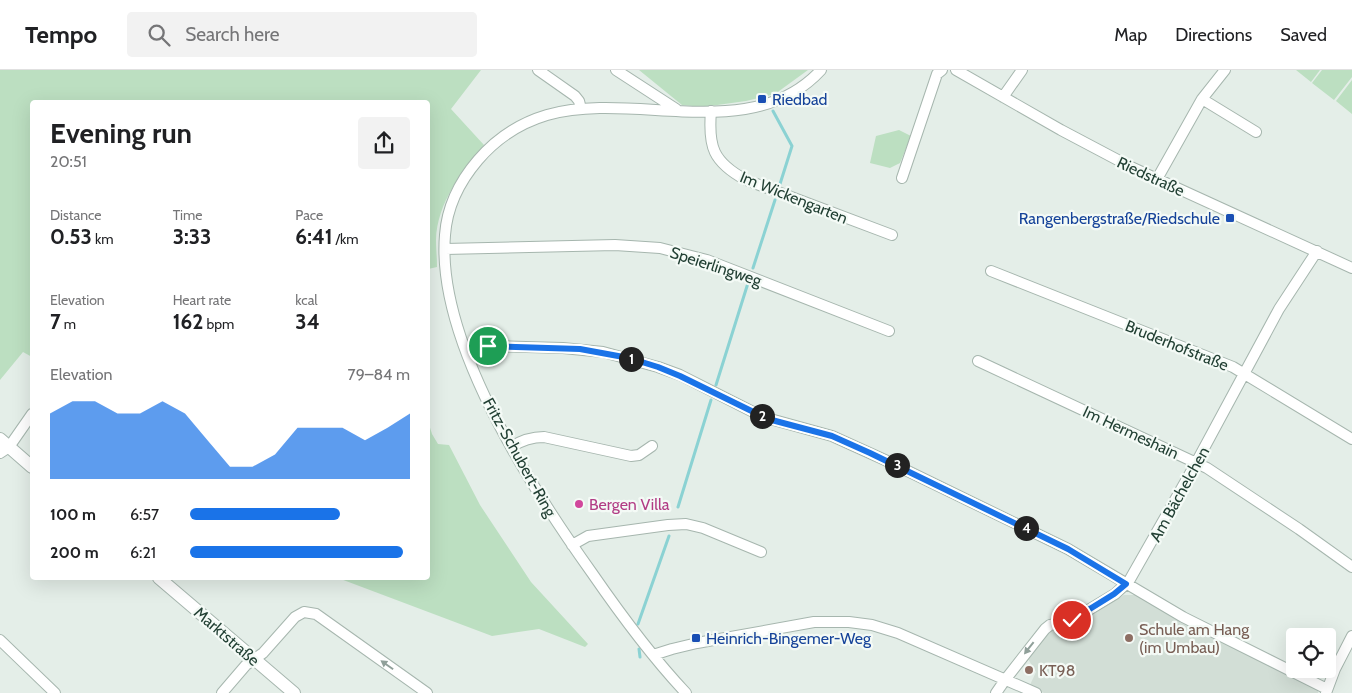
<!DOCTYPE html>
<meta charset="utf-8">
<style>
body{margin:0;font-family:Cabin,sans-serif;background:#f2f2f2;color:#202124;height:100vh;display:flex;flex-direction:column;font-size:19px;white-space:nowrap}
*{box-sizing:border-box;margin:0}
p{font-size:16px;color:#757577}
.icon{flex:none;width:28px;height:28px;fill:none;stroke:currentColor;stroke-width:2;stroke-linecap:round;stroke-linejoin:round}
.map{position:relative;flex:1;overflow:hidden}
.panel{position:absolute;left:30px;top:30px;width:400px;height:480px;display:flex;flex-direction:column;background:#fff;border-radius:5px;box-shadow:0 5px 20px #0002}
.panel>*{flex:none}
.tools{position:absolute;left:1286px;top:558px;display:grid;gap:10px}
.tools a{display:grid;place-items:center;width:50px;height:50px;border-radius:5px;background:#fff;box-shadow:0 5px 20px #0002;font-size:25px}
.pin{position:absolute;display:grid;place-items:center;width:42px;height:42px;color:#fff;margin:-21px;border:2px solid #fff;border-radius:50%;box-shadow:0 1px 5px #0007}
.km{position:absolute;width:25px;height:25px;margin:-12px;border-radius:50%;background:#222;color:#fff;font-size:14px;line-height:25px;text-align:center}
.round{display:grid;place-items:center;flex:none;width:52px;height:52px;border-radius:5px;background:#f2f2f2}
.headline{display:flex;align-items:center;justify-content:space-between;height:85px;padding:0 20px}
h1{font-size:28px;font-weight:700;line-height:38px}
.metrics{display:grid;grid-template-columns:repeat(3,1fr);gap:8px;height:85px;padding:5px 20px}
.metrics div{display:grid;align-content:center}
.metrics b{font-size:21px;font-weight:700}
.metrics small{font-size:14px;font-weight:400}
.metrics p{font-size:14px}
.chart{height:140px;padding:10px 20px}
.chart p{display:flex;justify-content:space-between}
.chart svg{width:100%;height:90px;margin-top:5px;fill:#1a73e8;opacity:.7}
ul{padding:0 20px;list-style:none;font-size:16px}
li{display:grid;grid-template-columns:80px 60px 1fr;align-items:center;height:38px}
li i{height:12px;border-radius:6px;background:#1a73e8}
header{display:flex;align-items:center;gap:30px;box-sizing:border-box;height:70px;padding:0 25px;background:#fff;border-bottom:1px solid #e0e0e0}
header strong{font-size:24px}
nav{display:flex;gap:28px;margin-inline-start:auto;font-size:18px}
.search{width:350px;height:45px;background:#f2f2f2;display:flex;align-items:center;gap:12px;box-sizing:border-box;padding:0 18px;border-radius:5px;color:#757577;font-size:19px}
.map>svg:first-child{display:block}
.built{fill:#d2ded6}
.green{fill:#bcdfc1}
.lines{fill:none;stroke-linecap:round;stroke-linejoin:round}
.stream{stroke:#8bd2d3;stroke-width:3}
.minor-casing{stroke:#a6b6ae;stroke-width:12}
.tertiary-casing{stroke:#a6b6ae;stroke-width:14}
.minor{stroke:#fff;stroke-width:10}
.tertiary{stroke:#fff;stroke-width:12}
.oneway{fill:#90a09a}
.route-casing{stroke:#fff;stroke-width:10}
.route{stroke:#1a73e8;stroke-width:6}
.transit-dot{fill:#1a4fb4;stroke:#f4faf6;stroke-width:2}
.hotel-dot{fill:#d1479c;stroke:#f4faf6;stroke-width:2}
.education-dot{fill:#8d6e63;stroke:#f4faf6;stroke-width:2}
.labels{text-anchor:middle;stroke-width:4.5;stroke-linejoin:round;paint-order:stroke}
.transit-label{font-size:16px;fill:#164399;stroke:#f4faf6;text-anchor:start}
.street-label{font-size:16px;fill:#224034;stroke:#f4faf6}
.hotel-label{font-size:16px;fill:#b23c85;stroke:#f4faf6;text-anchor:start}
.education-label{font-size:16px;fill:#785e54;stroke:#f4faf6;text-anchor:start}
</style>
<header>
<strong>Tempo</strong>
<div class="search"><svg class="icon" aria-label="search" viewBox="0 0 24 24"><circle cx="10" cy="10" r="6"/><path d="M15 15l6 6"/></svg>Search here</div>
<nav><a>Map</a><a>Directions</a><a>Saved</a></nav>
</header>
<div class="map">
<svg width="1352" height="623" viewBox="0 0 1352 623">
<rect width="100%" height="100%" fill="#e4eee8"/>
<!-- built -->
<path class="built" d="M1124 525H1137L1182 551 1318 620V623H1044L1029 617 1036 602 1028 589 1049 560 1075 554Z"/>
<!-- green -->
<path class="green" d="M0 0H481L451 39 484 75C462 101 437 133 436 170 436 178 437 188 437 197L428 199V32H32V287L23 282 0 310Z
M639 0H808L775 24 746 31 710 36H693L682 35Z
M1296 0H1320L1311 12Z
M1322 0H1352V7L1334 30 1312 13Z
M1352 10V44L1336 31Z
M899 60 911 66 900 93 890 98 870 93 876 66Z
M428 351 432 364 438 374 449 375 480 435 531 512 588 574 585 577 539 559 492 566 338 508H428Z"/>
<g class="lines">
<!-- stream -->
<path class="stream" d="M773 41 792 76 780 114
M753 198 775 130
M716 315 748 213
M678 437 711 330
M638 554 669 466
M639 579 640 587"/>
<!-- minor casing -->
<g class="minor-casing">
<path id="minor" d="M538 0 575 26 579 31 581 39
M616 0 676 39
M956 0 1061 60 1131 97 1352 198
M1003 27 1022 0
M1202 29 1256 62
M711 41C708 77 713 92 746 110L892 165
M902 108 937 4 942 0
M1157 109 1202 29 1225 0
M445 179 615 175 660 178 707 190 889 261
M991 201 1233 297 1352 369
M467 283 488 276 563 278 603 282 658 297 680 305 763 347 832 366 885 390 1068 479 1183 547 1327 619
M978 291 1207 398 1299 459 1352 497
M511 377C522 370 531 367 544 367L631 386 639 385 652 376
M0 383 9 377 32 344
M572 475 588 466 668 455 686 454 703 458 761 482
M0 570 55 623
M653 585 672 579 697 573 814 552H849L872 555 898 563 1036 623
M222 623 246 595 263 583 295 547 304 542 316 544 427 623
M686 623C651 586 621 545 592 503 532 419 436 272 445 165 447 137 460 111 478 90 496 69 520 53 547 45 635 20 751 76 821 0
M996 623 1005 610 1045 559 1050 555 1072 550 1115 524 1129 511 1196 393 1279 239 1317 181
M1326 623 1335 599 1352 566"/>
</g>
<!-- tertiary casing -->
<g class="tertiary-casing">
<path id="tertiary" d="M0 369 32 397
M159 508 294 623"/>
</g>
<!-- minor -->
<use href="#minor" class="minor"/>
<!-- tertiary -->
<use href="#tertiary" class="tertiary"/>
</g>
<!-- one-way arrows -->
<defs><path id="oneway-solid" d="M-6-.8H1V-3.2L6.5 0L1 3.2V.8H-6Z" transform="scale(1.25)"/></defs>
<g class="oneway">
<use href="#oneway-solid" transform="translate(1029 578) rotate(128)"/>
<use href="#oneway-solid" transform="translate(387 595) rotate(-145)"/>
</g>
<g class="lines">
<!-- route casing -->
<g class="route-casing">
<path id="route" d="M488 276 580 279 629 288 658 297 680 306 768 349 832 366 870 383 1068 479 1126 514 1114 524 1072 550"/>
</g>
<!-- route -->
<use href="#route" class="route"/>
</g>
<!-- markers -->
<g class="transit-dot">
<rect x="757" y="24" width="10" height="10" rx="2.5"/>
<rect x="1225" y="143" width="10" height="10" rx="2.5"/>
<rect x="691" y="563" width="10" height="10" rx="2.5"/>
</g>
<circle class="hotel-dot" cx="579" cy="434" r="5"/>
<g class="education-dot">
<circle cx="1129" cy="568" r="5"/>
<circle cx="1029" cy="600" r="5"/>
</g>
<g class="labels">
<!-- transit labels -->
<g class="transit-label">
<text x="772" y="35">Riedbad</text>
<text x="1220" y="154" text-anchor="end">Rangenbergstraße/Riedschule</text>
<text x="706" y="574">Heinrich-Bingemer-Weg</text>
</g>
<!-- street labels -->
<g class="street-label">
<text transform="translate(1151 106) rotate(25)" y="6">Riedstraße</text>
<text transform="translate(794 127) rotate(22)" y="6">Im Wickengarten</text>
<text transform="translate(716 196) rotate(18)" y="6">Speierlingweg</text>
<text transform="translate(1177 275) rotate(22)" y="6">Bruderhofstraße</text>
<text transform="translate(1131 362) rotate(25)" y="6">Im Hermeshain</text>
<text transform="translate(520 387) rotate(61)" y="6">Fritz-Schubert-Ring</text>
<text transform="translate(1179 424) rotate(-61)" y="6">Am Bächelchen</text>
<text transform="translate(227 566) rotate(41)" y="6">Marktstraße</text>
</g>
<!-- hotel labels -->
<g class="hotel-label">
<text x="589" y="440">Bergen Villa</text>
</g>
<!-- education labels -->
<g class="education-label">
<text x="1139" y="565">Schule am Hang<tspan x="1139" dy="18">(im Umbau)</tspan></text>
<text x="1039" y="606">KT98</text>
</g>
</g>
</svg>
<div class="tools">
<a><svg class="icon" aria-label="locate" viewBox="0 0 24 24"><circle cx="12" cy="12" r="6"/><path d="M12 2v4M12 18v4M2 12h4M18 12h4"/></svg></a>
</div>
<div class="pin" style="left:488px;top:276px;background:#1e9e55"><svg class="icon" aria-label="arrive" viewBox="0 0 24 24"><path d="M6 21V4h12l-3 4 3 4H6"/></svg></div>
<div class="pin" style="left:1072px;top:550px;background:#d93025"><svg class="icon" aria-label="check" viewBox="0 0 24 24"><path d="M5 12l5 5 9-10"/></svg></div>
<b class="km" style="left:631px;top:289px">1</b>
<b class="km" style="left:762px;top:346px">2</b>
<b class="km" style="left:897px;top:395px">3</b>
<b class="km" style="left:1026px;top:458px">4</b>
<section class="panel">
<div class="headline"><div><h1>Evening run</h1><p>20:51</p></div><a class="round"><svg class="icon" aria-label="share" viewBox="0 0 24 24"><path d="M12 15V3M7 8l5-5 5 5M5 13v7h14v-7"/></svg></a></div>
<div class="metrics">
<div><p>Distance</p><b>0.53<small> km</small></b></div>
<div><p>Time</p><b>3:33</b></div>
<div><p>Pace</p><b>6:41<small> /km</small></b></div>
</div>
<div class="metrics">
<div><p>Elevation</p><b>7<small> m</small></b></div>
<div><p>Heart rate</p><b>162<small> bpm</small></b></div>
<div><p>kcal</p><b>34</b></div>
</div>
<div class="chart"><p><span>Elevation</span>79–84 m</p>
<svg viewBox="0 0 160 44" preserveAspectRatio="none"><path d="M0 44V12L10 6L20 6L30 12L40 12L50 6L60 12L70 25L80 38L90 38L100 32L110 19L120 19L130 19L140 25L150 19L160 12V44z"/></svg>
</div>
<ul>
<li><b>100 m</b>6:57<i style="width:68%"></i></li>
<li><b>200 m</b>6:21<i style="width:97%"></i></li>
</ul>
</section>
</div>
